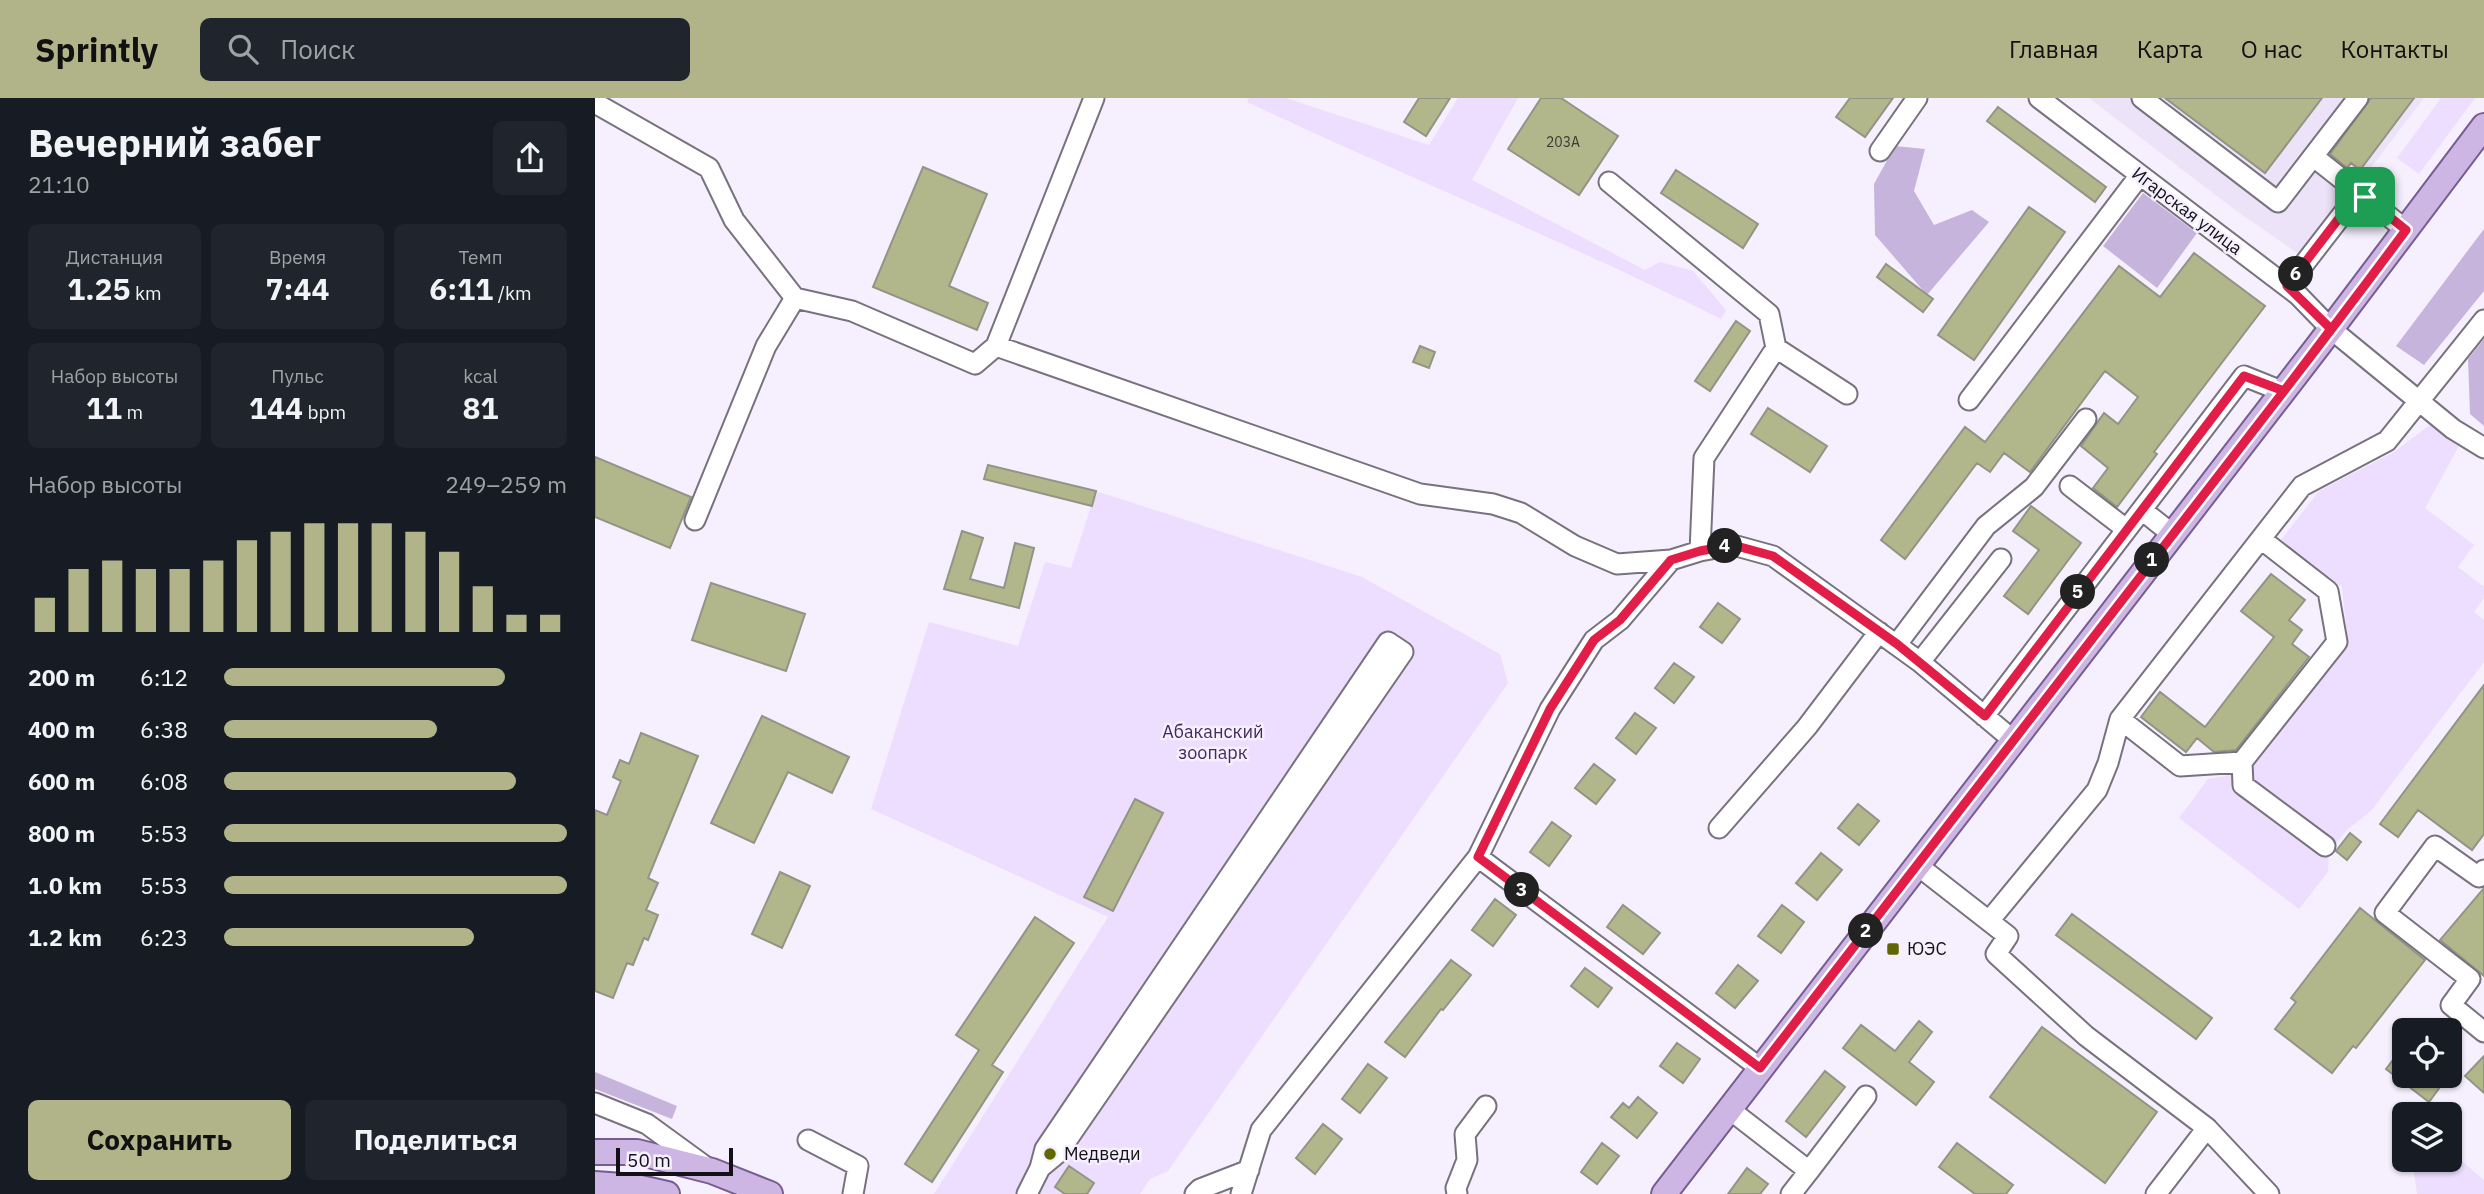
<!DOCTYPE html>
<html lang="ru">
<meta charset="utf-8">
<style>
body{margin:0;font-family:"IBM Plex Sans",sans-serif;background:#20242c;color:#f1f3f6;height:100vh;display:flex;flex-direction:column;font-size:26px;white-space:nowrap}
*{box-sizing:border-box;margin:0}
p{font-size:23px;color:#9ea1a6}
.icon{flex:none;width:38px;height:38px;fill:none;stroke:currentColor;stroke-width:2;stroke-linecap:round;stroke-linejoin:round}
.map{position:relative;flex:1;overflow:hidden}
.details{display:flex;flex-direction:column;background:#171b24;width:595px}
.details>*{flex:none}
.fabs{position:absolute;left:1797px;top:920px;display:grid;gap:14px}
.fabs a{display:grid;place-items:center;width:70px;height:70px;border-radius:10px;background:#171b24;box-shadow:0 2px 5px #0004;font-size:35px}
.scale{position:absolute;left:21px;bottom:18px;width:117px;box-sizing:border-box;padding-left:7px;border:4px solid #131116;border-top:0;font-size:19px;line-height:24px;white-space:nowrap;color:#131116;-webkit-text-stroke:5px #f6f0fe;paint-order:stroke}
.pin{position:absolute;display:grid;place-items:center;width:60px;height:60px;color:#fff;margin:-30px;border-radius:14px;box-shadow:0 4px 10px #0006}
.km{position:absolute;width:35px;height:35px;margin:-18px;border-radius:50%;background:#222;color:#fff;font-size:19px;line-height:35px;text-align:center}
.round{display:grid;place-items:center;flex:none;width:74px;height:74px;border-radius:10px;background:#20242c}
.head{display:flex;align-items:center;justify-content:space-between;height:119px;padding:0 28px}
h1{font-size:38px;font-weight:800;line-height:52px}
.metrics{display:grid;grid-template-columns:repeat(3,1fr);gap:10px;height:119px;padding:7px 28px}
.metrics div{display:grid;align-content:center;border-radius:10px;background:#20242c;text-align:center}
.metrics b{font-size:30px;font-weight:800}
.metrics small{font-size:19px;font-weight:400}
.metrics p{font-size:19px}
.chart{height:196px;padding:14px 28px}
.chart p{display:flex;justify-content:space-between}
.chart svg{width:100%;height:126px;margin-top:7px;stroke:#b0b488;stroke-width:6}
.action{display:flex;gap:14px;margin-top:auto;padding:14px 28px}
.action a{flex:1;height:80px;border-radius:10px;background:#b0b488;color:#111;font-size:28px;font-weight:800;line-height:80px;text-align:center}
.action a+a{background:#20242c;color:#f1f3f6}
ul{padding:0 28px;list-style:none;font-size:23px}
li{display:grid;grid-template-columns:112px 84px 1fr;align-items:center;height:52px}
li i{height:18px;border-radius:9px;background:#b0b488}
header{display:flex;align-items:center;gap:42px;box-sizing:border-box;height:98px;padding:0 35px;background:#b0b488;color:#111}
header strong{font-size:33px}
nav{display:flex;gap:38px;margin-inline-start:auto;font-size:24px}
.search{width:490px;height:63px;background:#20242c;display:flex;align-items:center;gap:18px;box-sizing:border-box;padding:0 24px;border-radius:10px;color:#9ea1a6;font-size:26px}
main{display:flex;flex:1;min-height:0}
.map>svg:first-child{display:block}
.built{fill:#ede3f8}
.green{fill:#edddff}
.forest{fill:#c7b4dd}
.building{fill:#b2b78b;stroke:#929486;stroke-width:2}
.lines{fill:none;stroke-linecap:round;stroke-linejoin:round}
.minor-casing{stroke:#78727e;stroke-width:23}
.major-casing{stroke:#765c90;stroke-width:28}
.minor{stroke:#fff;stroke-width:19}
.major{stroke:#cdb6e4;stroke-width:24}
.route-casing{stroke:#fff;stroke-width:14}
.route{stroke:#e11d48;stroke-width:9}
.poi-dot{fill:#616602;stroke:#f6f0fe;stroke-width:2.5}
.labels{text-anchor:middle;stroke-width:5;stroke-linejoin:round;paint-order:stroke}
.number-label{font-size:14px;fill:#3b3a33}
.street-label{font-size:18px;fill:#131116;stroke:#f6f0fe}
.park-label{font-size:18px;fill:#452a5e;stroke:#f6f0fe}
.poi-label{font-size:18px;fill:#131116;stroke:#f6f0fe;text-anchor:start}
</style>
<header>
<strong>Sprintly</strong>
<div class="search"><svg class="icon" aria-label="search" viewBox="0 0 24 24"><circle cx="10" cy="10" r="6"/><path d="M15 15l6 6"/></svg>Поиск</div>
<nav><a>Главная</a><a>Карта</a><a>О нас</a><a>Контакты</a></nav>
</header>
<main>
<section class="details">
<div class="head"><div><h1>Вечерний забег</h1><p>21:10</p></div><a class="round"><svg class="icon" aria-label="share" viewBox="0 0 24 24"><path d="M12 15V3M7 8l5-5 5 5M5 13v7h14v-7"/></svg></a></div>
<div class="metrics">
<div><p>Дистанция</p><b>1.25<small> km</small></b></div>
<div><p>Время</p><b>7:44</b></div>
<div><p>Темп</p><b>6:11<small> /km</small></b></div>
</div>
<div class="metrics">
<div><p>Набор высоты</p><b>11<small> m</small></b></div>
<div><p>Пульс</p><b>144<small> bpm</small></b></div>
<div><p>kcal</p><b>81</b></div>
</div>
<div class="chart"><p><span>Набор высоты</span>249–259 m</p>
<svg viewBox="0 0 160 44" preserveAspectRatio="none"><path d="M5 44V32M15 44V22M25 44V19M35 44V22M45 44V22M55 44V19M65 44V12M75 44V9M85 44V6M95 44V6M105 44V6M115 44V9M125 44V16M135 44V28M145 44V38M155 44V38"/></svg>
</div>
<ul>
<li><b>200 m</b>6:12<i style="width:82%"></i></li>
<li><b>400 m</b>6:38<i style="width:62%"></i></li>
<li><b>600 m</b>6:08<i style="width:85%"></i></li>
<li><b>800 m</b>5:53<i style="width:100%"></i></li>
<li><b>1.0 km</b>5:53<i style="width:100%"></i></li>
<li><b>1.2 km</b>6:23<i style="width:73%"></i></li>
</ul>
<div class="action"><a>Сохранить</a><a>Поделиться</a></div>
</section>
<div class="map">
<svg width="1889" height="1096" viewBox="0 0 1889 1096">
<rect width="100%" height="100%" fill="#f6f0fe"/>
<!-- built -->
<path class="built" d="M1494 0H1829L1708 159 1636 109Z"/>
<!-- green -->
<path class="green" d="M654 0H691L834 47 863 0H923L877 82 1050 172 1065 164 1098 173 1131 212 1126 221C970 143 809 78 652 4Z
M1846 0H1880L1824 76 1802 60Z
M1836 326 1864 348 1830 410 1879 447 1863 469 1889 489V500L1879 514 1889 522V564L1776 713 1753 731 1734 754 1733 774 1704 811 1584 720 1613 681 1654 674 1753 547 1747 489 1686 442 1724 393 1799 354Z
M501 393 767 479 905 556 913 585 573 1073 555 1081 545 1096H339L513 819 276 711 334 524 423 548 450 464 476 470Z
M1855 1053 1889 1082V1096H1822L1818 1067 1823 1062H1855Z"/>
<!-- forest -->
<path class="forest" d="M1300 48 1330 51 1319 93 1339 127 1377 112 1394 124 1332 197 1280 137 1279 86Z
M1548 95 1602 135 1562 190 1508 148Z
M1889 131V193L1829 267 1801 248Z
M1889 241V328L1875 316 1873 261Z
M0 974 82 1008 77 1021 0 991Z"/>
<!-- building -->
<path class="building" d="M824 0H855L831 38 809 24Z
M946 0H966L1023 38 984 97 913 51Z
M1255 0H1298L1270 39 1241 19Z
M1570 0H1727L1670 75Z
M1776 0H1819L1765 72 1756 65 1752 70 1735 56Z
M1403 9 1511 89 1500 104 1392 23Z
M328 69 392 96 354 188 393 205 382 232 278 189Z
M1081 72 1163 126 1148 150 1066 95Z
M1434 109 1470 134 1379 262 1343 237Z
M1599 155 1670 208 1559 354 1562 356 1522 409 1498 390 1513 370 1486 348 1509 315 1523 326 1543 299 1510 273 1435 374 1409 355 1395 374 1382 365 1310 461 1286 442 1370 329 1390 344 1524 168 1565 199Z
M1291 166 1338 201 1328 214 1282 179Z
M1141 223 1155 233 1115 293 1100 283Z
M825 248 840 254 834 270 818 264Z
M1173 310 1232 348 1215 374 1156 336Z
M0 359 96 399 75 450 0 419Z
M393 367 501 393 497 408 389 381Z
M1436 408 1486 445 1433 516 1409 498 1444 452 1418 433Z
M367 433 388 440 375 481 409 490 420 445 439 450 424 510 349 491Z
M1676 476 1710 502 1694 522 1707 532 1697 546 1714 559 1641 652 1619 654 1602 640 1591 654 1546 619 1565 594 1610 629 1679 539 1646 513Z
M116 485 210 516 191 573 97 542Z
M1123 505 1145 521 1127 545 1105 529Z
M1079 565 1099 579 1079 605 1060 590Z
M1889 587V736L1877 752 1823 712 1803 739 1785 726Z
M1040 615 1061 630 1041 656 1021 640Z
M167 618 254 659 237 695 193 674 159 745 116 725Z
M46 635 103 658 53 780 63 785 51 812 63 817 53 842 49 840 38 867 32 865 18 900 0 893V712L12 717 26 683 18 679 25 662 34 666Z
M999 666 1020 682 1001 706 980 690Z
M540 701 568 715 518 813 489 799Z
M1263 706 1284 723 1264 747 1243 730Z
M957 724 976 738 954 768 935 754Z
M1755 735 1766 744 1752 762 1741 753Z
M1226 755 1247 772 1222 802 1201 785Z
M185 774 215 788 187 850 157 836Z
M1889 790V878L1845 842Z
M900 801 921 817 898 848 877 832Z
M1028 807 1065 835 1048 856 1012 829Z
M1187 807 1209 824 1186 855 1163 838Z
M1765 810 1830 862 1761 950 1758 948 1737 975 1680 931 1701 904 1696 900Z
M1477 816 1617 920 1601 941 1461 837Z
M440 819 479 845 397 967 408 974 337 1084 310 1066 384 952 361 937Z
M856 862 876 877 848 912 846 911 810 959 790 944Z
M1143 867 1163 883 1140 910 1121 895Z
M990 870 1017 890 1003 909 976 888Z
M1324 923 1337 934 1314 964 1339 984 1321 1007 1248 950 1266 927 1300 953Z
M1447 929 1562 1014 1510 1085 1395 999Z
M1082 945 1105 961 1088 985 1065 968Z
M1810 946V978H1853L1834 1004 1791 971Z
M1889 958V995L1870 978Z
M773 966 792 980 765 1015 747 1001Z
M1230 973 1250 989 1211 1039 1191 1023Z
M1043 999 1062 1015 1042 1040 1016 1019 1028 1005 1034 1010Z
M728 1026 747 1041 720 1076 701 1060Z
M1007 1045 1024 1058 1002 1086 986 1074Z
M1362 1045 1418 1087 1411 1096H1380L1344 1069Z
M474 1068 499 1085 492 1096H470L460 1089Z
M1152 1070 1173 1086 1165 1096H1133Z"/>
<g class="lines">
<!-- minor casing -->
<g class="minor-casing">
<path id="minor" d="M1444 0 1703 197 1736 231 1858 331 1889 350
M1547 0 1683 104 1763 0
M0 5 114 70 139 122 200 200
M1285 53 1322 0
M1719 59 1811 132
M1014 84 1174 216 1181 250
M1692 188 1764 95
M401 248 499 0
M1374 302 1545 77
M1475 388 1531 431
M1547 412 1577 436
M100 422 171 248 200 200 257 213 380 266 401 248 825 396 898 406 926 415 980 448 1022 466 1076 462
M1105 453 1109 360 1181 250 1252 296
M1406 461 1325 564 1418 642
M1302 546 1391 428 1439 389 1491 321
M1389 618 1649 278 1689 294
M1525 621 1585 668 1647 664 1742 544 1733 493 1666 441
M1647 664 1648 687 1730 748
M1124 730 1212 629 1284 534
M883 759 1165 970
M1322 767 1413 838 1401 856 1491 938 1612 1030 1561 1096
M1889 772 1884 779 1840 748 1790 815 1875 881 1856 907 1889 934
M1394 823 1502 692 1513 665 1525 621 1707 388 1792 343 1889 222
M0 1005 52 1026 111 1069
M1134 1011 1214 1073 1196 1096
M1612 1030 1674 1096
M213 1042 263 1068 258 1096
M1214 1073 1271 998
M432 1096 445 1070 450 1051 793 544 808 554 463 1055 445 1070
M600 1096 605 1091 654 1072
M646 1096 666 1032 883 759 955 611 999 542 1025 522 1076 462 1105 453 1138 447 1178 458 1325 564
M862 1096 861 1090 872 1062 870 1036 891 1008"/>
</g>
<!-- major casing -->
<g class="major-casing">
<path id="major" d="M0 1054H42L117 1073 175 1096
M0 1086 41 1089 72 1096
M1069 1096 1723 248 1889 28"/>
</g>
<!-- minor -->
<use href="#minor" class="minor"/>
<!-- major -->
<use href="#major" class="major"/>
</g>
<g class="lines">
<!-- route casing -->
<g class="route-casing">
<path id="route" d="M1770 99 1811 132C1771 186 1730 240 1689 293L1165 970 883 759 955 611 999 542 1025 522 1076 462 1105 453 1138 447 1178 458 1302 546 1390 618 1649 278 1689 293 1736 231 1692 188 1764 94 1770 99"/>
</g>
<!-- route -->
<use href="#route" class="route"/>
</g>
<!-- markers -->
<g class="poi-dot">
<rect x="1291" y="844" width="14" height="14" rx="3.5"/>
<circle cx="455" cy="1056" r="7"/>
</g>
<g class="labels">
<!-- number labels -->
<g class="number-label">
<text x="968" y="49">203А</text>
</g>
<!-- street labels -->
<g class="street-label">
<text transform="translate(1592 113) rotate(37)" y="6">Игарская улица</text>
</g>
<!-- park labels -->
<g class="park-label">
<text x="618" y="640">Абаканский<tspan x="618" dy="21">зоопарк</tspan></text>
</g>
<!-- poi labels -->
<g class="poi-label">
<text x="1312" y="857">ЮЭС</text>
<text x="469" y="1062">Медведи</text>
</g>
</g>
</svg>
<div class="fabs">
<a><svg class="icon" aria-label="locate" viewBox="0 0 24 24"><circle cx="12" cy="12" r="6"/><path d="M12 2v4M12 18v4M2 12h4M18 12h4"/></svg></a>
<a><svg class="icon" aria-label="layers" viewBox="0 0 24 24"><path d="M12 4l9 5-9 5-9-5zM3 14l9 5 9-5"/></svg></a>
</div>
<div class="scale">50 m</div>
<div class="pin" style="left:1770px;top:99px;background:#1e9e55"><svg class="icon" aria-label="arrive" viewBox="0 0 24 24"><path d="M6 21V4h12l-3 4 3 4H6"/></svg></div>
<b class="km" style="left:1557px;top:462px">1</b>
<b class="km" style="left:1271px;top:833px">2</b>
<b class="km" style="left:927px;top:792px">3</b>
<b class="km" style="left:1130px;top:448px">4</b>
<b class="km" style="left:1483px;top:494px">5</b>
<b class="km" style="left:1701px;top:176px">6</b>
</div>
</main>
